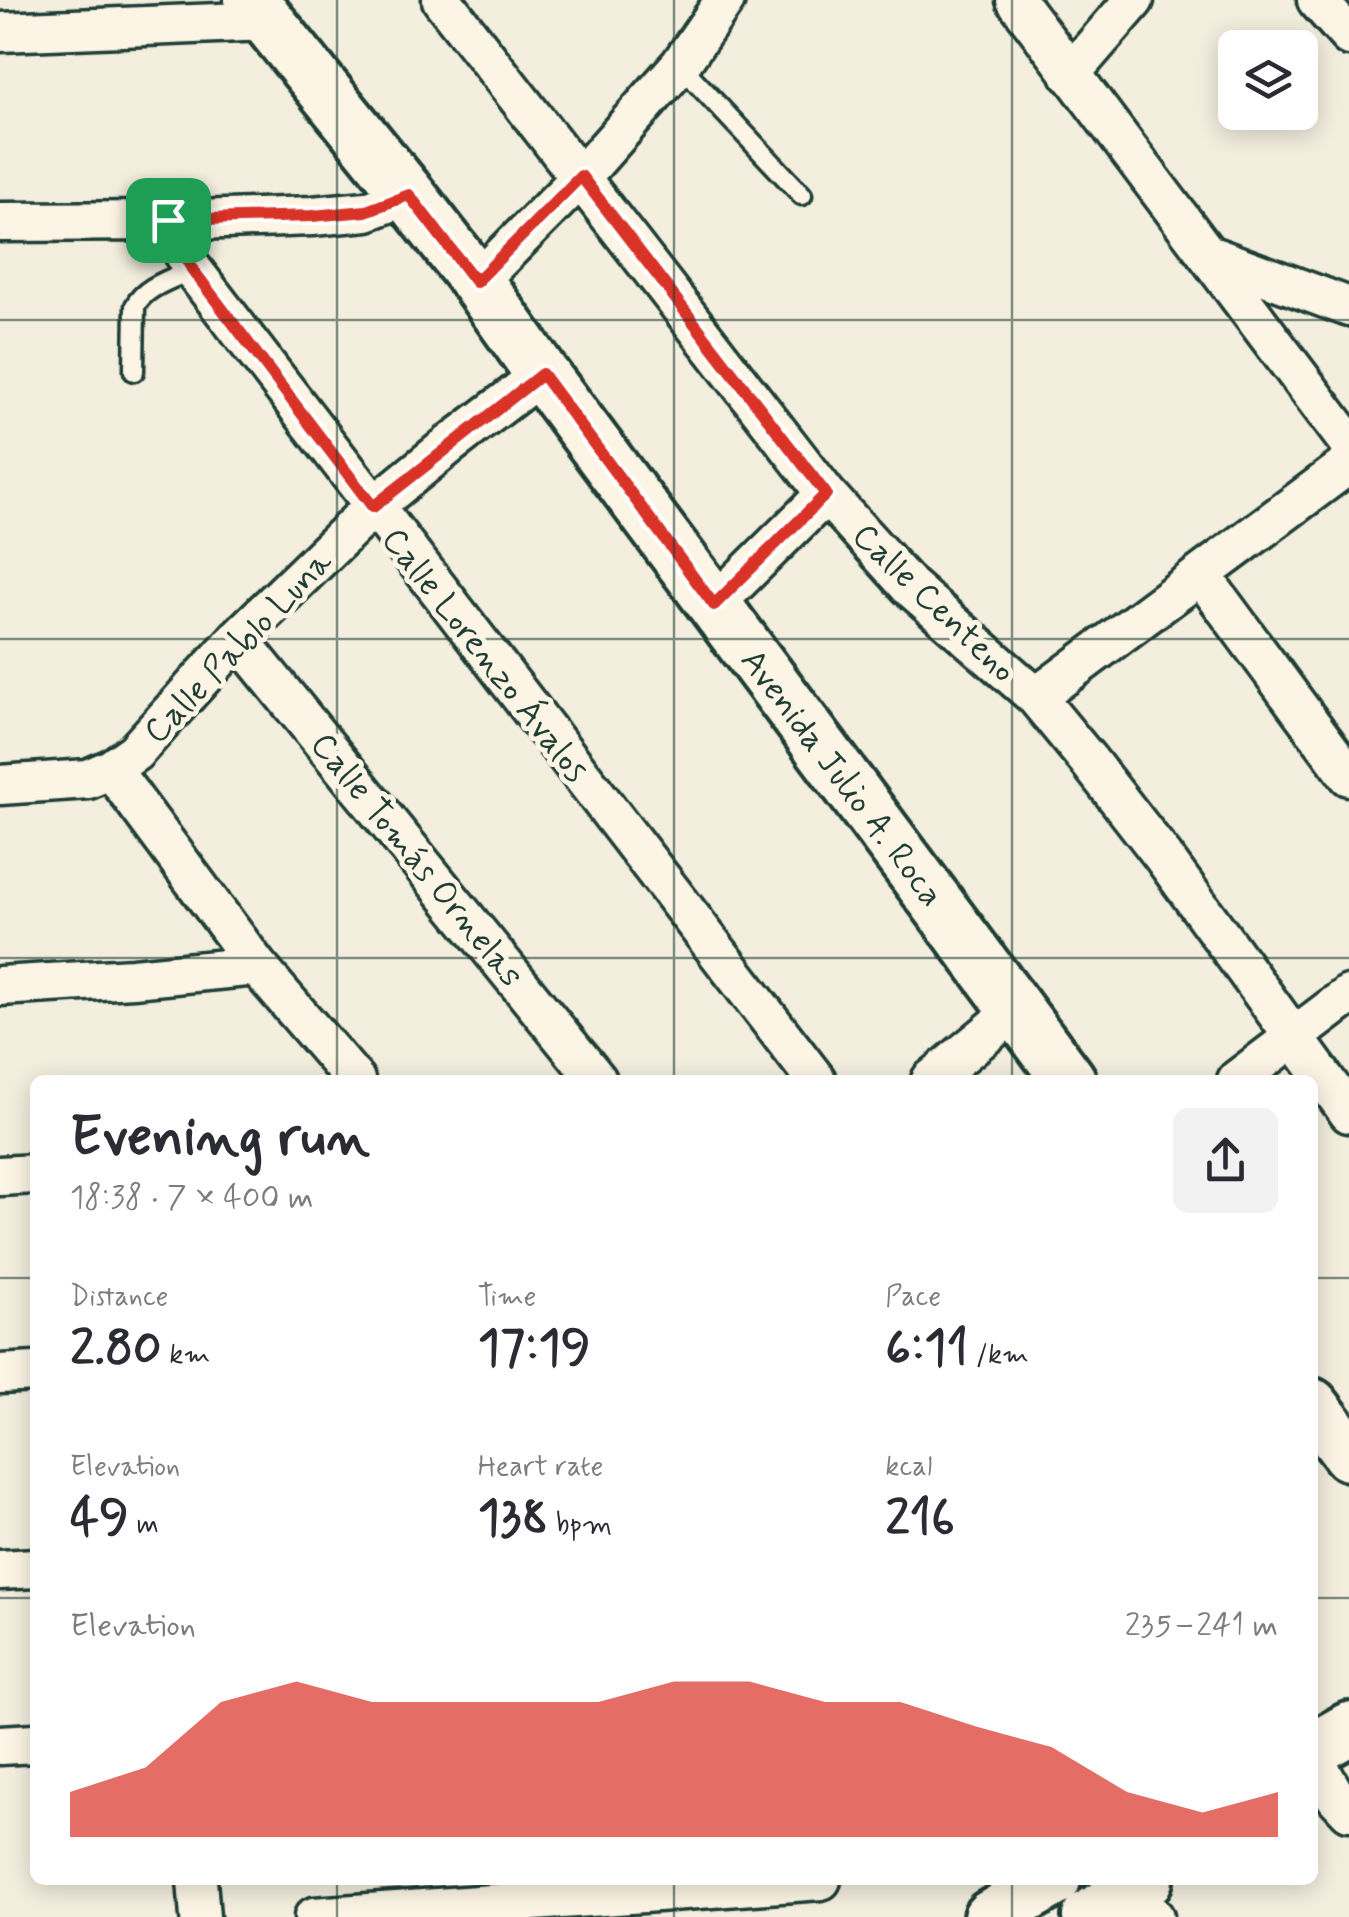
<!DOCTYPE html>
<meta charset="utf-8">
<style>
body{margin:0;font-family:Mynerve,sans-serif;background:#f2f2f3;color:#2b2b33;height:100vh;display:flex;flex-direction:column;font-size:38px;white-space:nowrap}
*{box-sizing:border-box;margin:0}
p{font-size:32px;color:#7c7c81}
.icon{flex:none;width:55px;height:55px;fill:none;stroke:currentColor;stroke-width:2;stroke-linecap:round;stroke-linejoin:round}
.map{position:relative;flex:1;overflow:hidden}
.details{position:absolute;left:30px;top:1075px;width:1288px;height:810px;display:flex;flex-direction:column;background:#fff;border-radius:15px;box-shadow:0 5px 25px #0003}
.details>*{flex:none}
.fabs{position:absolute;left:1218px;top:30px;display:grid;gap:20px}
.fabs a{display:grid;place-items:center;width:100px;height:100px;border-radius:15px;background:#fff;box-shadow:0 5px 25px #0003;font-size:50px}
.pin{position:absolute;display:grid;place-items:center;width:85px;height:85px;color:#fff;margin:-42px;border-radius:20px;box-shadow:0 5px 15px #0006}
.round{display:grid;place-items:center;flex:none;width:105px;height:105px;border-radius:15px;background:#f2f2f3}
.overview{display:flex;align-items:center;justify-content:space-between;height:170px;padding:0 40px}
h1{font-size:55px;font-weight:700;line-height:75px}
.figures{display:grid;grid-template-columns:repeat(3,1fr);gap:15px;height:170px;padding:10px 40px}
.figures div{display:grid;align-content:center}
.figures b{font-size:50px;font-weight:700}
.figures small{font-size:28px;font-weight:400}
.figures p{font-size:28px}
.chart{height:280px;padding:20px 40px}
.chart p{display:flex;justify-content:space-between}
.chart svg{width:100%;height:180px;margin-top:10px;fill:#d93025;opacity:.7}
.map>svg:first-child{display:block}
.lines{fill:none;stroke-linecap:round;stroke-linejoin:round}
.lane-casing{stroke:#1f3d34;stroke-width:25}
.street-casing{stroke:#1f3d34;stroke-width:45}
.secondary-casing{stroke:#1f3d34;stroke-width:60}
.lane{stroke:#fcf5e5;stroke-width:18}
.street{stroke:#fcf5e5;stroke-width:38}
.secondary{stroke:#fcf5e5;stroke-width:52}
.route-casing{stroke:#fff;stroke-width:20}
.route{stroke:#d93025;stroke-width:12}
.grid{fill:none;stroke:#1f3d34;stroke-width:2.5;stroke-opacity:0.55}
.labels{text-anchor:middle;stroke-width:10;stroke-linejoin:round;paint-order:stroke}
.street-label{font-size:35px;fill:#1f3d34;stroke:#fcf5e5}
</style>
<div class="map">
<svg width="1349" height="1917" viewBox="0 0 1349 1917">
<rect width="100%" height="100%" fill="#f3eede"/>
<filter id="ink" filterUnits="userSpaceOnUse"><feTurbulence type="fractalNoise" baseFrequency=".01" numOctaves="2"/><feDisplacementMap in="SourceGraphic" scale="20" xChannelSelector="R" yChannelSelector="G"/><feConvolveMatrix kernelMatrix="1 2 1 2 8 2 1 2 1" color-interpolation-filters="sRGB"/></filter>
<g filter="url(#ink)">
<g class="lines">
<!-- lane casing -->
<g class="lane-casing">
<path id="lane" d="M680 65 802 195
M134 371 135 306C145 286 173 279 192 269"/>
</g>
<!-- street casing -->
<g class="street-casing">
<path id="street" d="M442 0 826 494 909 586 1036 697 1088 760 1162 855 1349 1113
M1016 0 1349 443
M1317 0 1349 36
M0 32 268 21
M1070 74 1134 0
M168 221 192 269 816 1080
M0 222 168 221 312 216 367 211 409 195
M1209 255 1349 307
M477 282 581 177 680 65 725 0
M1201 575 1349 776
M714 605 826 494
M238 638 597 1080
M1036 697 1349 464
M111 769 257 966 355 1080
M0 785 88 779 111 769 135 752 238 638 373 507 449 445 542 374
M0 986 133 978 257 966
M931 1080 1016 1010
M1237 1080 1349 995
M0 1176 35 1174
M0 1374 35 1372
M0 1570 35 1568
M0 1745 35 1743
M1312 1756 1336 1797 1349 1811
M197 1880 200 1917
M1129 1891 1154 1917
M314 1917 821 1880"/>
</g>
<!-- secondary casing -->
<g class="secondary-casing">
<path id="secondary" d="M251 0 409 195 477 282 542 374 1069 1080
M1312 1405 1349 1454
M1312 1750 1349 1729
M990 1917 1054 1880
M1089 1917 1146 1880"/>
</g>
<!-- lane -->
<use href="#lane" class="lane"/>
<!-- street -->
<use href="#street" class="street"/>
<!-- secondary -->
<use href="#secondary" class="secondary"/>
</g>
</g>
<g class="lines" filter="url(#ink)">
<!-- route casing -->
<g class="route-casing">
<path id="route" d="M581 176 826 494 714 605 542 374 373 507 192 269 168 220 312 216 366 211 409 195 476 282Z"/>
</g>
<!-- route -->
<use href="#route" class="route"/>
</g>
<!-- grid -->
<path class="grid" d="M337 0V1080M674 0V1080M1012 0V1080M0 320H1349M0 639H1349M0 958H1349M0 1278H35M1312 1278H1349M0 1598H35M1312 1598H1349M337 1880V1917M674 1880V1917M1012 1880V1917"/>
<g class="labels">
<!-- street labels -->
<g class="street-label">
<text transform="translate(935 602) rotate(44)" y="12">Calle Centeno</text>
<text transform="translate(237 646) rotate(-46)" y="12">Calle Pablo Luna</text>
<text transform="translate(486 654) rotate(52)" y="12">Calle Lorenzo Ávalos</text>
<text transform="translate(843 777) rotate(53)" y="12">Avenida Julio A. Roca</text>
<text transform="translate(418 859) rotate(51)" y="12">Calle Tomás Ornelas</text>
</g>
</g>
</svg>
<div class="fabs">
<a><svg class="icon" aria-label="layers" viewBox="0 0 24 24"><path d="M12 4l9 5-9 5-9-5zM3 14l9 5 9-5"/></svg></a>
</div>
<div class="pin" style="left:168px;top:220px;background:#1e9e55"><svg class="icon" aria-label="arrive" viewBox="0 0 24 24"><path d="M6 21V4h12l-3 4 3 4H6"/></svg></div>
<section class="details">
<div class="overview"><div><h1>Evening run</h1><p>18:38 · 7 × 400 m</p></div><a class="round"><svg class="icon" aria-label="share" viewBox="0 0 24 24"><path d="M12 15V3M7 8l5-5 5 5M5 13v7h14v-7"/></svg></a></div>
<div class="figures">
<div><p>Distance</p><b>2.80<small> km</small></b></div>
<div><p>Time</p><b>17:19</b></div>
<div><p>Pace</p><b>6:11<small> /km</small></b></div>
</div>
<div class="figures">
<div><p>Elevation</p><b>49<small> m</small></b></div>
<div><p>Heart rate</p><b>138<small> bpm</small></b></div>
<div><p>kcal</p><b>216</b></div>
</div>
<div class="chart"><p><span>Elevation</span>235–241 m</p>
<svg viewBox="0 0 160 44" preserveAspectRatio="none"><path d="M0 44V33L10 27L20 11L30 6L40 11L50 11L60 11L70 11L80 6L90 6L100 11L110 11L120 17L130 22L140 33L150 38L160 33V44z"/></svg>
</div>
</section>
</div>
